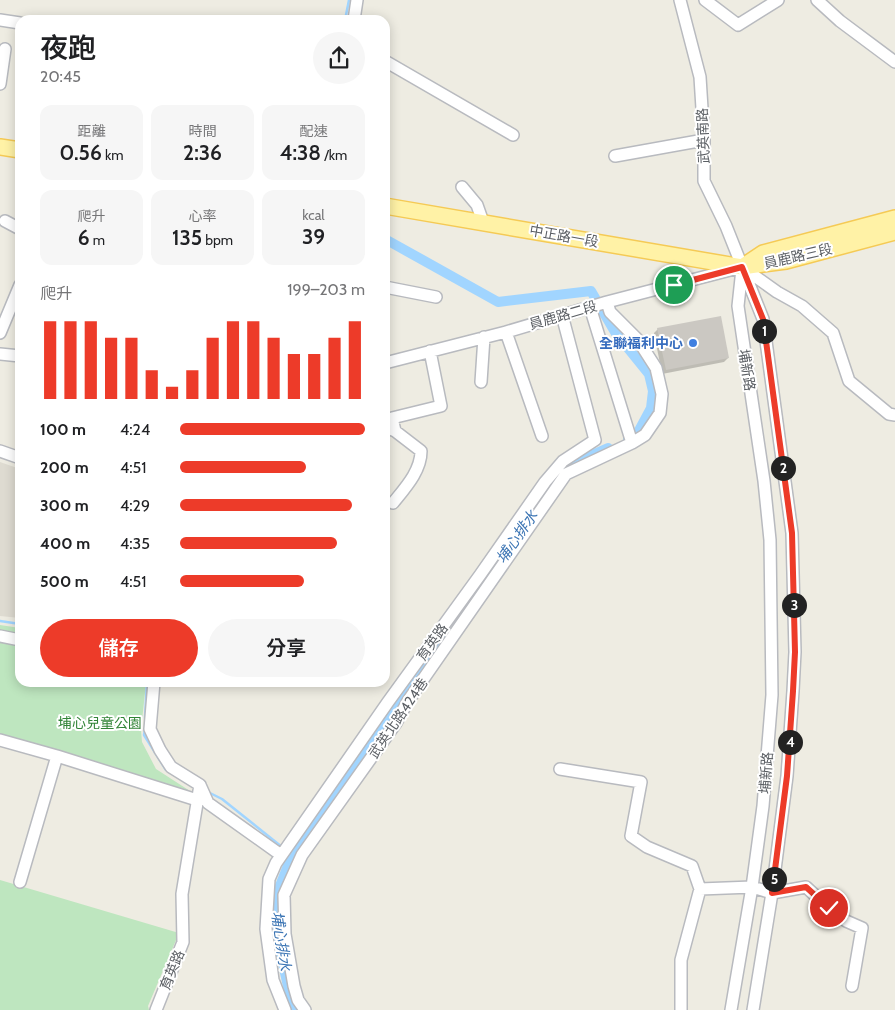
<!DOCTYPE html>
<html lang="zh-TW">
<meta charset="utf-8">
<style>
body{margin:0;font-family:Cabin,"Noto Sans TC",sans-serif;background:#f6f6f6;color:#202124;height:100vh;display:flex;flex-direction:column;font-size:19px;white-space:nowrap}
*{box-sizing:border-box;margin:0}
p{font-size:16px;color:#757577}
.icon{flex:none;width:28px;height:28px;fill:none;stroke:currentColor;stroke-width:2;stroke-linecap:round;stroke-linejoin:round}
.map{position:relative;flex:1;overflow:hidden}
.panel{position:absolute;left:15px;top:15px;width:375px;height:672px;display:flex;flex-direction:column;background:#fff;border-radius:15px;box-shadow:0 2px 12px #0003}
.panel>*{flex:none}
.pin{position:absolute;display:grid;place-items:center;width:42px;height:42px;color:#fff;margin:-21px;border:2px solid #fff;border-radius:50%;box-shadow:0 1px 5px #0007}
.km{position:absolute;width:25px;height:25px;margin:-12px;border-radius:50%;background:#222;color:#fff;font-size:14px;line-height:25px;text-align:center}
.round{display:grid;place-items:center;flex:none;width:52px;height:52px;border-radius:26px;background:#f6f6f6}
.headline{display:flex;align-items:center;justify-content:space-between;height:85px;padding:0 25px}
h1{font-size:28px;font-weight:600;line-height:38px}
.metrics{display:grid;grid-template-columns:repeat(3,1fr);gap:8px;height:85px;padding:5px 25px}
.metrics div{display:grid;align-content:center;border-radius:12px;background:#f6f6f6;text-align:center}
.metrics b{font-size:21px;font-weight:600}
.metrics small{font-size:14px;font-weight:400}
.metrics p{font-size:14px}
.chart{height:140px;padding:10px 25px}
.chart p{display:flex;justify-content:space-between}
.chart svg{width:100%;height:90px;margin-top:5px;stroke:#ed3b29;stroke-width:6}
.action{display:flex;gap:10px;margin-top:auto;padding:10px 25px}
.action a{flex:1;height:58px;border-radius:30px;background:#ed3b29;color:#fff;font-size:20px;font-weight:600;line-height:58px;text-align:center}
.action a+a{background:#f6f6f6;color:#202124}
ul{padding:0 25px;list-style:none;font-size:16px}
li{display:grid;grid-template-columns:80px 60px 1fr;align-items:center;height:38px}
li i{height:12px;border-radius:6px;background:#ed3b29}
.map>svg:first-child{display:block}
.education{fill:#dedbd1}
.green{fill:#bee6bf}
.shadow{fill:#0003}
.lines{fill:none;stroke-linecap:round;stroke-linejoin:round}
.stream{stroke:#a1d5ff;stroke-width:2.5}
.canal{stroke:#a1d5ff;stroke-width:10}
.building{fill:#cbc8c2}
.minor-casing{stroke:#b8babf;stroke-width:14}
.major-casing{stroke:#f5ca55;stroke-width:18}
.minor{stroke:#fff;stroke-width:11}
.major{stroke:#fff2a6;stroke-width:15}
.route-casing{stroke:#fff;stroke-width:10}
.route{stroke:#ed3b29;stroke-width:6}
.shop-dot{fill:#3f7fe0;stroke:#fff;stroke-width:2}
.labels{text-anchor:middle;stroke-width:4;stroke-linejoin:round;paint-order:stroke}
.street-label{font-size:14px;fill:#5b5f64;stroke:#fff}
.shop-label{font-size:14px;font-weight:bold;fill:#366cbe;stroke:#fff;text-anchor:end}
.park-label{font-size:14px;fill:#328437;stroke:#fff}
.water-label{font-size:15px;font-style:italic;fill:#3c75b4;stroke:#fff}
</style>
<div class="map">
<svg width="895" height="1010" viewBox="0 0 895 1010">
<rect width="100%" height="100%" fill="#eeece2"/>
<!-- education -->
<path class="education" d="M0 462 20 469V618L0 616Z"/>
<!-- green -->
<path class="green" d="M0 625 20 628V682L146 683 141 730 142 742 156 769 190 791 0 734Z
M0 880 179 933 148 1006 149 1010H0Z"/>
<!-- shadow -->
<path class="shadow" d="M658 329 728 358 724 362 662 374 654 333Z"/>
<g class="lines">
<!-- stream -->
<path class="stream" d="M345 20 349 0
M0 621 20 624
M145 718 147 682
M145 729 144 735 166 770 170 772
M208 792 222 799 282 847"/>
<!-- canal -->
<path class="canal" d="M385 239 498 302 591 291 615 332 649 374 653 391 651 408 636 436 628 439
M560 477 567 466 608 448
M298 1010 291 1000 277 937 276 896 294 850 444 640"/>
</g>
<!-- building -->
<path class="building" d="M721 316 729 358 666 370 657 328Z"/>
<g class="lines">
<!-- minor casing -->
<g class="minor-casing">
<path id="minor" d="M680 0 700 77 704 140V181L726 226 763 319 792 533 795 652 793 691 787 776 772 893 753 1010
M705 0 738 25 778 0
M817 0 840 21 895 62
M0 20 20 23
M354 20 357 0
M385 61 513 135
M0 84 5 49
M615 156 704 140
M462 187 477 205 483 222
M5 221 20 229
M742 267 777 292 802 306 833 333 849 381 889 414 895 415
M385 287 436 297
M590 307 632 443
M506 332 542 436
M0 333 20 285
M0 354 20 356
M385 363 506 332 607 302 738 268
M481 382 484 337
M385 427 395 431 421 451C421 471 405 488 393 503
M395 431 392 418 441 406 430 351
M0 451 20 458
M0 636 20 640
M154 682 150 729 160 750 171 767 200 785 182 894 183 942 156 1010
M0 740 57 756 197 800
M560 769 641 782 631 836 647 847 692 866 700 889
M200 785 208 803 281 855
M20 882 57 756
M285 1010 273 980 266 929 269 879 276 863 388 702 480 575 545 482 563 461 595 440 562 315
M305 1010 298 1000 294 986 285 934 284 895 302 855 396 723 408 701 566 474 632 443 645 435 660 413 662 394 656 368 638 340 610 312 607 302
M681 1010V960L700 889 752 887 772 893 806 887 829 908 846 921 862 928 852 986
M731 1010 752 887 763 806 772 695 770 540 764 481 738 306 742 269"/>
</g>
<!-- major casing -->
<g class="major-casing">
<path id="major" d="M0 147 20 150
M385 206 742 267 786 261 895 232
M745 265 763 253 895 218"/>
</g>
<!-- minor -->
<use href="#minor" class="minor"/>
<!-- major -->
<use href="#major" class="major"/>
</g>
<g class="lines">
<!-- route casing -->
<g class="route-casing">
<path id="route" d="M674 285 742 267 763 319 792 533 795 652 793 691 787 776 772 893 806 887 829 908"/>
</g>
<!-- route -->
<use href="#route" class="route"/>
</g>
<!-- markers -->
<circle class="shop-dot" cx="693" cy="343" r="5"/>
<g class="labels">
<!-- street labels -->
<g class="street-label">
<text transform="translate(703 136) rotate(-92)" y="5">武英南路</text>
<text transform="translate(564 236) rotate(10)" y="5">中正路一段</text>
<text transform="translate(798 256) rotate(-13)" y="5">員鹿路三段</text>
<text transform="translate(563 315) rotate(-16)" y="5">員鹿路二段</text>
<text transform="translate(747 370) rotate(81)" y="5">埔新路</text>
<text transform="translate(432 642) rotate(-54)" y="5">育英路</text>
<text transform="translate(398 718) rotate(-56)" y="5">武英北路424巷</text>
<text transform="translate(766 773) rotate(-86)" y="5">埔新路</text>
<text transform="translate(172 970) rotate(-68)" y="5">育英路</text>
</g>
<!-- shop labels -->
<g class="shop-label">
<text x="683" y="348">全聯福利中心</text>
</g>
<!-- park labels -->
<g class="park-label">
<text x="100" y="728">埔心兒童公園</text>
</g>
<!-- water labels -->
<g class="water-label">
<text transform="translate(517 537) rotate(-55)" y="5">埔心排水</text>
<text transform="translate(281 941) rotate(82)" y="5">埔心排水</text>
</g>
</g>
</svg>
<div class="pin" style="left:674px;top:285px;background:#1e9e55"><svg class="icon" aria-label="arrive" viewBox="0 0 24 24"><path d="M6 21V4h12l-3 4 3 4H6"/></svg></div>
<div class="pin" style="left:829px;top:908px;background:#d93025"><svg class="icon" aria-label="check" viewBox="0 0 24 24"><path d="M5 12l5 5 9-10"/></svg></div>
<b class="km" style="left:764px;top:331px">1</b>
<b class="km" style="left:783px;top:468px">2</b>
<b class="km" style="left:794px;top:605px">3</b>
<b class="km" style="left:790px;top:742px">4</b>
<b class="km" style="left:774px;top:879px">5</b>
<section class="panel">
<div class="headline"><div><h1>夜跑</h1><p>20:45</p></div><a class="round"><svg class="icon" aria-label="share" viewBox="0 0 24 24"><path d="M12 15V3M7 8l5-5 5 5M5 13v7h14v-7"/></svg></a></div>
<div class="metrics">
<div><p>距離</p><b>0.56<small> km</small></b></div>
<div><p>時間</p><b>2:36</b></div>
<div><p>配速</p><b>4:38<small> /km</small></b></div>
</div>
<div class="metrics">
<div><p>爬升</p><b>6<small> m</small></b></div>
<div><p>心率</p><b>135<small> bpm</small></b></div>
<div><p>kcal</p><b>39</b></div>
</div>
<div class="chart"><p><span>爬升</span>199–203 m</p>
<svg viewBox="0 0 160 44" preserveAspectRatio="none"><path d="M5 44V6M15 44V6M25 44V6M35 44V14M45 44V14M55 44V30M65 44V38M75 44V30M85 44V14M95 44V6M105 44V6M115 44V14M125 44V22M135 44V22M145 44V14M155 44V6"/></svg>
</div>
<ul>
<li><b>100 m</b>4:24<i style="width:100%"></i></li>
<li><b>200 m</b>4:51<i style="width:68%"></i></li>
<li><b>300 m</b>4:29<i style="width:93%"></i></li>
<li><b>400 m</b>4:35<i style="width:85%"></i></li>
<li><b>500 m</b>4:51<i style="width:67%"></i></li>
</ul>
<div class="action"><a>儲存</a><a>分享</a></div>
</section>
</div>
